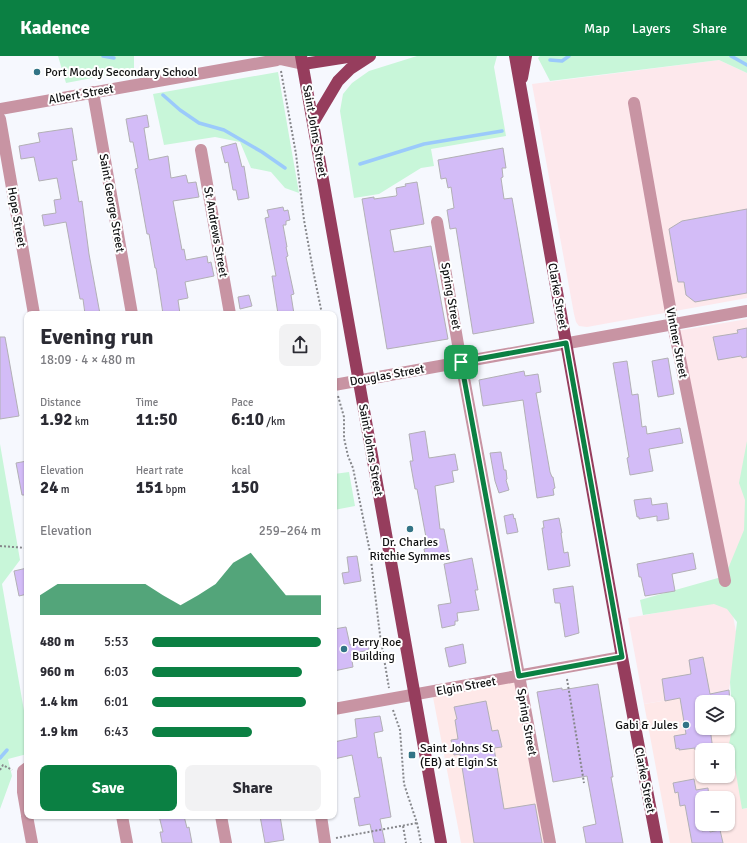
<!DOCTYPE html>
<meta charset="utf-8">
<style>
body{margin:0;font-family:Signika,sans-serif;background:#f2f2f3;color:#2b2b33;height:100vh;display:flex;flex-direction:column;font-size:15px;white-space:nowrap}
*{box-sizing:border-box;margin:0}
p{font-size:13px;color:#7c7c81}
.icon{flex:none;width:22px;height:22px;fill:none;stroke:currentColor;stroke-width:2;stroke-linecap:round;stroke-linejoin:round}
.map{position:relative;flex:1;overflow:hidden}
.side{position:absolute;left:24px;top:255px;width:313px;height:508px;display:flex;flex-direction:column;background:#fff;border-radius:8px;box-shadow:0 1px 3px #0004}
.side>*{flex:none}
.tools{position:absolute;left:695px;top:639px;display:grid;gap:8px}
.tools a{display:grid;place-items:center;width:40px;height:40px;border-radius:8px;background:#fff;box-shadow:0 1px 3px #0004;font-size:20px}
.pin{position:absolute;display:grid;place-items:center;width:34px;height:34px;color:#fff;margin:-17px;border-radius:8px;box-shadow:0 2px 6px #0006}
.round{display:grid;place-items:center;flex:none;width:42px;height:42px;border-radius:8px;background:#f2f2f3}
.summary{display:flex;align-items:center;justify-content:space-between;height:68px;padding:0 16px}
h1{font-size:22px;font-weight:700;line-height:30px}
.metrics{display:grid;grid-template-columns:repeat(3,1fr);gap:6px;height:68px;padding:4px 16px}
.metrics div{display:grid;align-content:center}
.metrics b{font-size:17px;font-weight:700}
.metrics small{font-size:11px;font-weight:400}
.metrics p{font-size:11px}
.chart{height:112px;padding:8px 16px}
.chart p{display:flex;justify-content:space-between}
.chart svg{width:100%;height:72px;margin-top:4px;fill:#0b8043;opacity:.7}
.cta{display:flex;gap:8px;margin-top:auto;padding:8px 16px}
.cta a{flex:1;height:46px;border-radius:8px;background:#0b8043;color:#fff;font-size:16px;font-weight:700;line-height:46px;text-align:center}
.cta a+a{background:#f2f2f3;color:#2b2b33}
ul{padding:0 16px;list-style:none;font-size:13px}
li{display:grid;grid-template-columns:64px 48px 1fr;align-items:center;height:30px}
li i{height:10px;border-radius:5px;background:#0b8043}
header{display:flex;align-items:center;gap:24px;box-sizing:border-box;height:56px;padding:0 20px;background:#0b8043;color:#fff}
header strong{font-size:19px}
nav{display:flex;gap:22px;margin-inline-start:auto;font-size:14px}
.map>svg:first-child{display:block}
.commercial{fill:#fee8e8;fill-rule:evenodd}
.industrial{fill:#fde8ec}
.green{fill:#c8f6d9}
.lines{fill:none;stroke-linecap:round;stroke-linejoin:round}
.stream{stroke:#9bcafb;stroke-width:3.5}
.building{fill:#d3bcf7;stroke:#b2b0b5}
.path{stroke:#86878b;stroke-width:2;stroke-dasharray:2 2;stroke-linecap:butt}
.minor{stroke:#c894a3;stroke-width:12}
.major{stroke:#963d5d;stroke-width:12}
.route-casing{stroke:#fff;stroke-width:8}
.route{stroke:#0b8043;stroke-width:5}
.poi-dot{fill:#327486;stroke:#fff;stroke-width:1.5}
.labels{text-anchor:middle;stroke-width:4;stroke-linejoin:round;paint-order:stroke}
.poi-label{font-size:12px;fill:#101112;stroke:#fff;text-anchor:start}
.street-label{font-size:12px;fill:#101112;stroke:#fff}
</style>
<header>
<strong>Kadence</strong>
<nav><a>Map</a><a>Layers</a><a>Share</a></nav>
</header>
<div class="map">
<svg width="747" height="787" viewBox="0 0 747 787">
<rect width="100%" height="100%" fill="#f6f8fe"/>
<!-- commercial -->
<path class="commercial" d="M519 620 548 787H461L432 636Z
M729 634 734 706 743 753 747 752V787H670L644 648ZM702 646H728V672H702ZM702 694H728V720H702ZM702 742H728V768H702Z"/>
<!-- industrial -->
<path class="industrial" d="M719 4 747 17V242L587 271 579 270 576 266 574 258 532 28Z
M747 263V529L730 544 737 581 729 634 644 648 628 562 730 544 677 275Z"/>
<!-- green -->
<path class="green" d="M58 0H134V14L66 27Z
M417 0H497L494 11 506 80 431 93 434 110 421 112 379 138 354 142 340 55 343 38 352 27 369 15Z
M540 0H747V17L719 4 550 25 538 2Z
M278 16 299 137 285 132 271 116 251 112 240 86 215 81 164 89 153 38Z
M747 385V752L742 753 734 706H728L729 688 733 668 730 626 737 566 727 553 714 548 643 559 640 544 725 520 744 474 745 444 739 427Z
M0 388 20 504 2 528 27 672V698L8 703 12 720 0 753Z
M349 416 355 450 334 454V418Z"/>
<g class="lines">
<!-- stream -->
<path class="stream" d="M103 0 114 2
M731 0 747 9
M550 4 562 5 569 0
M163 39 180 54 199 67 224 74 262 96 285 112
M360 108 424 88 502 75
M0 702 7 694"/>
</g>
<!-- building -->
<path class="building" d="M147 59 149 71 144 72 149 104 168 100 171 122 186 119 188 127 196 126 199 141 173 145 182 194 184 193 186 204 207 200 208 207 211 206 214 220 185 226 188 242 178 244 180 258H163L156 212H155L149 178H147L138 128 135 113 138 112 133 86H130L126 63Z
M72 72 77 104 72 105 78 140 79 146 82 145 89 198 100 258H85L83 243H80L66 166 44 170 42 159 56 157 54 144 61 143 57 122 39 125 34 101 21 103 19 90 40 86 38 77Z
M236 87 242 111 244 110 249 142 238 144 236 134H233L228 106 225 107 221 91Z
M503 92 506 112H502L503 121 501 122 504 143 512 142 534 267 473 278 456 172 450 173 447 154 454 152 451 131 448 132 446 122 441 123 438 104Z
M417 126 424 168 390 174 394 196 431 190 448 283 387 293 362 143 374 141V143L396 140 397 139 396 132 406 130 405 128Z
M283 151 284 155 288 154 290 164 286 165V169H283L287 191H286L288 200 286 201 294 238 291 239 294 258H278L272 220H276L265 162 269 161 267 154Z
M747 153V237L695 246 686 239 684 226H678L669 173 682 165Z
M249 239 252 250 240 253 238 241Z
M747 272V301L742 302 741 300 718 304 713 281 738 277 737 274Z
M0 281H5L19 360 0 363Z
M668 302 674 338 658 341 652 305Z
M627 305 632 339 638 338 642 371 646 370 647 378 680 372 683 387 649 393 653 415 630 419 627 402 629 401 613 307Z
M524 315 525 320 538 318 541 336 536 337 550 416 552 421H553L555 432 553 433 554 439 537 442 523 344 483 350 479 324Z
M425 375 429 402 455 398 458 414 452 415 454 426 435 430 440 473H444L449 499 426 503 424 493 428 492 417 433H415L410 405H413L409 378Z
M501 396 504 414H506L507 423 506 424 509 434 499 437 495 425 490 397Z
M27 405V439H22L16 407Z
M651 442 652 449 667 447 669 463 657 465V460L639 463V461H637L634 444Z
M513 458 514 463 515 462 518 476 507 478 504 460Z
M559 462 562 477H561L564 497 568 496 570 510 548 514 542 472H544L543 465Z
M693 497 696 513 672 518 675 535 645 540 641 521H639L637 508Z
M357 500 361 525 344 528 342 517 349 516 347 501Z
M472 502 478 534H475L479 554 457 557 458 565H455V569L442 572 438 549 451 547 444 508Z
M27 512V538L19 540 14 515Z
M573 530 579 577 565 581 560 547H555L553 533Z
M346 571 350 589 368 586 369 594 351 598 353 611 334 615V573Z
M463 588 466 607 449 611 445 592Z
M703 601 710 638 729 634 730 646H702V672H710L713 694H695V692L679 694V692L676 693 674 680 686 678 680 642 665 645 662 623 691 618 689 604Z
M598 628 613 721H611L623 787H586L583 771 596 768 587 720 553 726 537 636 562 632V634Z
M486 645 492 675 498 674 502 691 494 692 504 753 535 748 542 787H474L460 698 454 699 451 684 458 683 455 664 457 663 454 651Z
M380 660 383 675 374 677 378 702 381 701 391 761 380 763 385 787H374L370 768 359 770 354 742 360 741 352 699 334 703V686L357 681 355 663Z
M694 723 696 734 708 732 709 742H702V775L710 774V776L720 774 723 787H692L685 749 680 750 678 736 675 737 673 727Z
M159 760H184L187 772 189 771 192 787H162L160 776H163Z
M260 760H280L284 784 265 787Z"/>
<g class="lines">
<!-- path -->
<path class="path" d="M281 15 296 98 304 164 313 214 322 258
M338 340 344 361V382L348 400 353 412 370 496 380 579 389 632
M0 490 27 492
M567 623 584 727
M393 654 400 674 404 728 417 767 421 787
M0 714 3 709 12 714
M403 770 406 787
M336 782 417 767"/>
<!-- minor -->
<path class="minor" d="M280 3 303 8
M93 36 132 258
M634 47 673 268 725 525
M0 53 277 4 285 0
M0 63 34 258
M201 94 230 258
M437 166 461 306 550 787
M334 329 747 255
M334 653 622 601
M27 712 23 715V736L27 759
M27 760 32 787
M122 760 127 787
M221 760 226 787
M321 760 325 787"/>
<!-- major -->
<path class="major" d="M301 0 441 787
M515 0 622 601 657 787
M303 8 354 0
M522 22 526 0
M313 67 338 25 350 13 370 0"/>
</g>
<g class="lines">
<!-- route casing -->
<g class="route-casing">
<path id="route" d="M566 287 622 601 519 620 461 306Z"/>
</g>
<!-- route -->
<use href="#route" class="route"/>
</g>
<!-- markers -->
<g class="poi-dot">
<circle cx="37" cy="16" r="4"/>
<circle cx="410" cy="473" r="4"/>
<circle cx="344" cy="593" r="4"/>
<circle cx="686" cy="669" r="4"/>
<rect x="408" y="695" width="8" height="8" rx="2"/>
</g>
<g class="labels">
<!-- poi labels -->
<g class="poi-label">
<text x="45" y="20">Port Moody Secondary School</text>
<text x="410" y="490" text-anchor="middle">Dr. Charles<tspan x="410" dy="14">Ritchie Symmes</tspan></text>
<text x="352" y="590">Perry Roe<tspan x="352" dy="14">Building</tspan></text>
<text x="678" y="673" text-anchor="end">Gabi &amp; Jules</text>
<text x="420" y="696">Saint Johns St<tspan x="420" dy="14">(EB) at Elgin St</tspan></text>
</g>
<!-- street labels -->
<g class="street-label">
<text transform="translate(81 38) rotate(-10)" y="4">Albert Street</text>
<text transform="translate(315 75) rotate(80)" y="4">Saint Johns Street</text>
<text transform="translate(112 147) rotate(80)" y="4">Saint George Street</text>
<text transform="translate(17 161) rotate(80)" y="4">Hope Street</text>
<text transform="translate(216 176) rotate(80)" y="4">St Andrews Street</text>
<text transform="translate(451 240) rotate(80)" y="4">Spring Street</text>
<text transform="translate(558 240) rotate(80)" y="4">Clarke Street</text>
<text transform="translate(677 287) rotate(79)" y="4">Vintner Street</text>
<text transform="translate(387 319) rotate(-10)" y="4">Douglas Street</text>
<text transform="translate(371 394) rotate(80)" y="4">Saint Johns Street</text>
<text transform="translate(466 630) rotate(-10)" y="4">Elgin Street</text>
<text transform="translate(527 666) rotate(80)" y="4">Spring Street</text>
<text transform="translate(645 724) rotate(79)" y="4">Clarke Street</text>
</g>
</g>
</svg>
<div class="tools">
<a><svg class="icon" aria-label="layers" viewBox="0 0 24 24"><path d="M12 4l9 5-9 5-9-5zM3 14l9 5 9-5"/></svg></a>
<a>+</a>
<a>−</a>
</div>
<div class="pin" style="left:461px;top:306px;background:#1e9e55"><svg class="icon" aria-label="arrive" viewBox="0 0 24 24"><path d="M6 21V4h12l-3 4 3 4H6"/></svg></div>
<section class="side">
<div class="summary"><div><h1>Evening run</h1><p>18:09 · 4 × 480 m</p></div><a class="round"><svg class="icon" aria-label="share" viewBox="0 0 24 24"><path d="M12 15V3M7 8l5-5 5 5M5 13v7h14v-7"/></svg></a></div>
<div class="metrics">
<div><p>Distance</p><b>1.92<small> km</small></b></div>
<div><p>Time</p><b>11:50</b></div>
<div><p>Pace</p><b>6:10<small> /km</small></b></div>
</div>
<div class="metrics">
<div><p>Elevation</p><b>24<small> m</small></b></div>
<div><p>Heart rate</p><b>151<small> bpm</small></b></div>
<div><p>kcal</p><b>150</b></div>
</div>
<div class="chart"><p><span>Elevation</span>259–264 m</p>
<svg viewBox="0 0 160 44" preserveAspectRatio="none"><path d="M0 44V32L10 25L20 25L30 25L40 25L50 25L60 25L70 32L80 38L90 32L100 25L110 12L120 6L130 19L140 32L150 32L160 32V44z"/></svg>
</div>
<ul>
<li><b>480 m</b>5:53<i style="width:100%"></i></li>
<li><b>960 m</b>6:03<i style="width:89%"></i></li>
<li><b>1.4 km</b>6:01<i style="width:91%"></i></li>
<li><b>1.9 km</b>6:43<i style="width:59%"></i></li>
</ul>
<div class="cta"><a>Save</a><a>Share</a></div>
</section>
</div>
